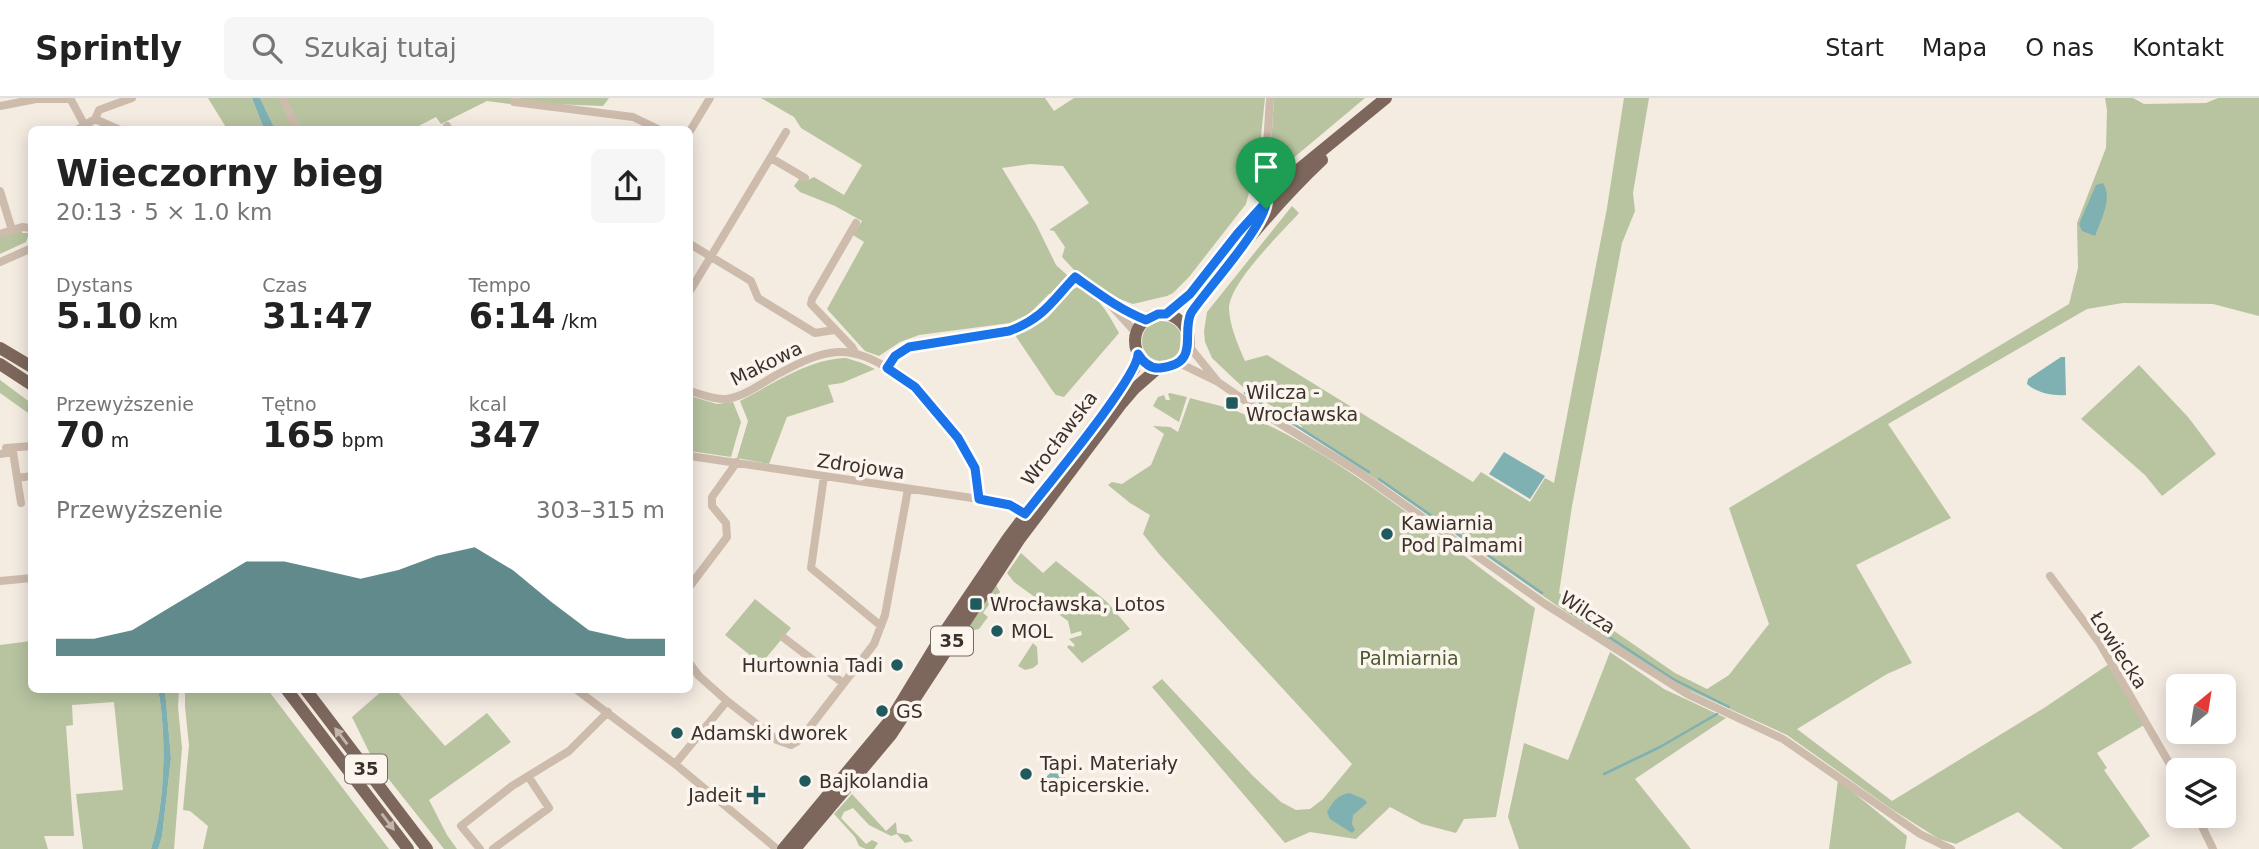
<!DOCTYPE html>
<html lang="pl">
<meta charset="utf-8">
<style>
body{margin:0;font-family:"DejaVu Sans",sans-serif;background:#f6f6f6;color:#222;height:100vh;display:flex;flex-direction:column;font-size:26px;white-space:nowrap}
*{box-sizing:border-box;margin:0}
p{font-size:23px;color:#767676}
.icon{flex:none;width:38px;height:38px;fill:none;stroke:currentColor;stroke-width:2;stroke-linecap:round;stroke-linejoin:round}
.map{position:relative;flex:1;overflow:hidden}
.drawer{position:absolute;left:28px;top:28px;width:665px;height:567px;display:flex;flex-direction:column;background:#fff;border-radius:10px;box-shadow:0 4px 18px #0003}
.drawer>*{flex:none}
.needle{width:46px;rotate:30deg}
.controls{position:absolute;left:2166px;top:576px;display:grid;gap:14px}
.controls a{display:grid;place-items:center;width:70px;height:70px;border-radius:10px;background:#fff;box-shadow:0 4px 18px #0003;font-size:35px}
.pin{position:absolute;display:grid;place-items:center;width:60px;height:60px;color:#fff;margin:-72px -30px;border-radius:50% 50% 50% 0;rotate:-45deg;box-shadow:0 0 7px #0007}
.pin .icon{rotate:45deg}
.round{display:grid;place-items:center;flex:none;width:74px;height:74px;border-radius:10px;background:#f6f6f6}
.overview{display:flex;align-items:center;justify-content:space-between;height:119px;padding:0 28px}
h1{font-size:38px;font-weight:800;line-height:52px}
.figures{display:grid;grid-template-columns:repeat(3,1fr);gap:10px;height:119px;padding:7px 28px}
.figures div{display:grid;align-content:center}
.figures b{font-size:35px;font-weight:800}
.figures small{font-size:19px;font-weight:400}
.figures p{font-size:19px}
.chart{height:196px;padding:14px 28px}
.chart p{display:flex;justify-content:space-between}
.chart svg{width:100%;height:126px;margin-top:7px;fill:#1f5a5e;opacity:.7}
header{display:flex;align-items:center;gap:42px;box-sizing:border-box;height:98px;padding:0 35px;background:#fff;border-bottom:2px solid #e0e0e0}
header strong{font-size:33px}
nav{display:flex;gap:38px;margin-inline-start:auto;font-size:24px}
.search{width:490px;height:63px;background:#f6f6f6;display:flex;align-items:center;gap:18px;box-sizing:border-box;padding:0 24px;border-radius:10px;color:#767676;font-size:26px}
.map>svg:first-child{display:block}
.green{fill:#b8c4a0}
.water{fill:#7fb0b2}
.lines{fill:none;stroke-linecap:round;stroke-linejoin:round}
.stream{stroke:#7fb0b2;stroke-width:2.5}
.minor{stroke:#cdbbac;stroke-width:8}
.primary{stroke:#7d675c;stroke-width:12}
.oneway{fill:#c2b5ac}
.route-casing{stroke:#fff;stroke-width:14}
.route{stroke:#1a73e8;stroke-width:9}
.poi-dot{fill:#1f5a5e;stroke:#fbf5ee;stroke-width:2.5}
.labels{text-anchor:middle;stroke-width:7;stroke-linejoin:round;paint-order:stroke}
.shield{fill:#fbf5ee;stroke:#756b66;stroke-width:2}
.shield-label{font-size:18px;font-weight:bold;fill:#3b302b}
.street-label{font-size:19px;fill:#3b302b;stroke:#fbf5ee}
.poi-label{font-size:19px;fill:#3b302b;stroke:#fbf5ee;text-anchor:start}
.park-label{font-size:19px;fill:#4a5a2e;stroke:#fbf5ee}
</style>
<header>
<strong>Sprintly</strong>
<div class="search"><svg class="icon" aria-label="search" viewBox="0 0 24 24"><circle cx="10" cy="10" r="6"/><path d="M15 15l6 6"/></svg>Szukaj tutaj</div>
<nav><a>Start</a><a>Mapa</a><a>O nas</a><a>Kontakt</a></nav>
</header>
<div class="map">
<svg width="2259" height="751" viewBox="0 0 2259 751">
<rect width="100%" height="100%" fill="#f4ebe1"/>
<!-- green -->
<path class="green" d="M208 0H252L264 31H227Z
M260 0H279L294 31H275Z
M286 0H512L510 6 487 3 441 26 436 19 411 32 301 31Z
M515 0H609L603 8 553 6Z
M761 0H1045L1054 13 1074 0H1265L1259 57 1246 106 1189 179 1173 195 1167 198 1133 206 1111 198 1076 174 1062 159 1065 149 1054 133 1049 132 1089 105 1063 68 1030 66 1002 70 1036 126 1056 167 1067 177V180L1052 198 1049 196 1029 216 1010 225 919 237 900 244 879 258 865 253 827 211 864 144 853 137 862 123 835 108 800 94 794 88 800 80 808 82 814 79 844 97 862 67 801 30 794 19Z
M1274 0H1365L1279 72 1270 65Z
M1624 0H1649L1633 95 1635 113 1622 145 1572 408 1559 495 1675 575 1707 591 1729 577 1769 526 1729 410 2069 206 2078 170 2077 125 2106 50 2107 12 2105 0H2133L2144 6 2206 5 2218 0H2259V218L2213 206 2123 205 2087 211 1888 326 1951 420 1856 467 1912 565 1887 576 1797 631 1892 703 2044 610 2109 566 2144 627 2097 655 2107 670 2104 672 2150 738 2131 751H2063L2018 714 1956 746 1939 741 1890 710 1787 637 1671 584 1556 507 1385 387 1301 332 1302 328 1243 289 1233 280 1212 260 1205 244 1204 233 1207 214 1292 108 1299 115C1281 135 1229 185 1229 211 1230 229 1238 247 1245 263L1267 257 1473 384 1481 374 1530 404 1545 380 1554 385 1607 110Z
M22 133V135H29L26 144 0 156V139Z
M1078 189C1098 196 1109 217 1119 235L1064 299 1056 297 1052 292 1015 237C1026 232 1036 228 1046 221 1057 212 1065 193 1078 189Z
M1142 243a20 20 0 1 1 40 0a20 20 0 1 1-40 0Z
M846 260 862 265 875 271 842 285 828 287 834 304 787 319 769 366 737 360 748 323 740 303C773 286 808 261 846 260Z
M2139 267 2188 319 2216 356 2162 398 2145 377 2081 321Z
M0 282 31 305V317L0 295Z
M1170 295 1187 299 1179 324 1153 308 1158 299 1164 297 1166 302H1170L1168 296Z
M690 298 717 306 733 304 741 324 731 359 690 353Z
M1190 300C1207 305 1225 308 1241 315 1348 359 1441 444 1535 510L1496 719 1464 721 1456 735 1422 726 1390 709 1356 741 1310 734 1285 745 1152 589 1162 581 1253 678 1281 704 1296 712 1310 711 1323 701 1352 666 1159 456 1143 436 1150 417 1130 405 1108 387 1112 384 1122 386 1151 367 1164 336 1153 328 1170 329 1178 334Z
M1021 455 1043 475 1056 463 1106 503 1130 531 1082 565 1067 549 1069 547 1073 549 1075 547 1069 541 1082 537 1081 533 1071 536 1068 523 1014 484 1007 475Z
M996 487 1000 494 998 504 993 501 983 515 988 519 979 531 965 534Z
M755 501 791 530 761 566 725 537Z
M31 543 32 592H158C167 635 165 708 151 751H83L76 696 123 692 114 604 72 607 73 627 66 628 74 738H44L48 751H0V547Z
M1033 545 1037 549 1038 566 1033 570 1025 572 1018 568Z
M1610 554 1664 591 1726 620 1635 681 1691 751H1519L1508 719 1524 645 1568 662Z
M165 592H179L178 609 182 650 174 751H158L162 739 171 660Z
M185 592H268L389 751H203L208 728 190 713 183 712 189 647 185 609Z
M383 592H396L445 648 487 615 511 644 429 702 447 737 457 751H444L372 660 352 619Z
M1838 682 1907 738 1905 751H1829Z
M852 696 886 733 896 724 897 735 908 737 913 743 905 745 897 736 891 738 869 727 853 710 844 714 841 720 866 746 872 742 878 745 874 751H866L859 748 855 739 834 716Z"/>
<!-- water -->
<path class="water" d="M252 0H260L275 31H264Z
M2103 85C2113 100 2101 122 2095 138L2082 133 2079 126 2096 87Z
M2061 259H2065L2066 297C2053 298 2037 295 2027 286L2028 281Z
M1504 354 1545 378 1530 401 1489 376Z
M158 592H165L171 660 162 739 158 751H151C165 708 167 636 158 592Z
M1057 669 1073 689 1062 698 1046 679Z
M1349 695 1364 701 1367 705 1353 717 1352 726 1355 732 1352 735 1330 721 1327 714C1333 704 1337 697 1349 695Z"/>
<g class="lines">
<!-- stream -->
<path class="stream" d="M1245 295 1369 374
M1379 381 1542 495
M1568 512 1673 581 1729 609
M1604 676 1660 649 1717 616"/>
<!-- minor -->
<path class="minor" d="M70 0 84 26
M283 0 297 32
M514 4 633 19 660 32
M0 8 36 1H71
M95 21 99 12 132 0
M447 28 449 32
M77 32 95 21 120 32
M690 33 710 0
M771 60 805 80
M1266 73 1279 81 1289 78
M0 93 12 132
M1266 105V64L1270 0
M0 136 22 129 32 130
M690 146 751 183 758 200 815 235 834 232
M0 164 32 150
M690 193 786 34
M1108 204 1137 236
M1188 247 1218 284
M856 256 852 249 811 206 812 201 856 125
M1177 264 1218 284 1266 317 1357 373 1545 506 1689 597 1783 641 1920 736 1951 751
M887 270 895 258 909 249 1020 229 1042 217 1075 179 1106 202 1146 222
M690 293C701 296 714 302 726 301 744 299 763 284 778 276 797 266 817 255 838 254 872 252 916 287 936 312 960 344 977 359 979 401
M6 350 32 348
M0 356 13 354 21 405
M690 358 979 401 1010 407 1025 416
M824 378 811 470 881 528
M17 380 32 378
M2050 478 2099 544 2179 682
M0 483 32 480
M690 488 727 439 726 425 712 408V399L737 364
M784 540 843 585
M690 566 699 578 727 603
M577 592 675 666 777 751
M675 666 727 603 777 642 791 647 800 642 874 546 885 517 908 391
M2197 718 2213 751
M480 751 461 728 512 688 569 653 608 614
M493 751 549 710 528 678"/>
<!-- primary -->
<path class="primary" d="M1166 216 1190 196 1238 135 1292 77 1386 0
M1135 243a27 27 0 1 1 54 0a27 27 0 1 1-54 0Z
M1187 229C1190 211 1204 197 1215 183 1248 140 1283 99 1322 62
M0 250 32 269
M0 266 32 287
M287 592 408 751
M306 592 427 751
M783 751 891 621 939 542 1008 440 1117 296 1134 271 1138 256
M795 751 891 637 1019 442 1122 305 1134 291 1158 270"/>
</g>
<!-- one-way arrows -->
<defs><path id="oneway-solid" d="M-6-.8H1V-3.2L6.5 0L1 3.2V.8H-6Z" transform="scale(1.75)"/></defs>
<g class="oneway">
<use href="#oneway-solid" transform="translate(341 638) rotate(-127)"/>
<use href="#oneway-solid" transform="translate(388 724) rotate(53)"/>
</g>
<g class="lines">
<!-- route casing -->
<g class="route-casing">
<path id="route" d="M1266 104C1265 128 1207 191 1191 215 1181 236 1201 266 1160 270 1150 271 1143 264 1138 256 1138 279 1045 390 1025 416L1010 407 979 401 975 370 958 340 915 289 887 270 895 258 909 249 1009 233C1043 221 1052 203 1075 179 1098 195 1120 212 1146 222L1158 216H1166L1190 196 1238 135Z"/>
</g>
<!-- route -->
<use href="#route" class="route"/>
</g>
<!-- markers -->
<g class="poi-dot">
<rect x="1225" y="298" width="14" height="14" rx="3.5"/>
<circle cx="1387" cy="436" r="7"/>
<rect x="969" y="499" width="14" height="14" rx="3.5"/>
<circle cx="997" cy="533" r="7"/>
<circle cx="897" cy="567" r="7"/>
<circle cx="882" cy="613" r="7"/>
<circle cx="677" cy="635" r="7"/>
<circle cx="1026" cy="676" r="7"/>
<circle cx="805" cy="683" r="7"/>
<path d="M752.5 686.5h7v7h7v7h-7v7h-7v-7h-7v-7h7z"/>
</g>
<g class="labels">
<!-- shield labels -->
<g class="shield">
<rect x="931" y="528.5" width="42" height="29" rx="5"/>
<rect x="345" y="656.5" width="42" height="29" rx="5"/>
</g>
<g class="shield-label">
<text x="952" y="549">35</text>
<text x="366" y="677">35</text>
</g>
<!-- street labels -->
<g class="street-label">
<text transform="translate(766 265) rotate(-26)" y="7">Makowa</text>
<text transform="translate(1059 340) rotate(-53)" y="7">Wrocławska</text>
<text transform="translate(861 368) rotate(8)" y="7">Zdrojowa</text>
<text transform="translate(1588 514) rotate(33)" y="7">Wilcza</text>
<text transform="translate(2119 552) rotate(57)" y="7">Łowiecka</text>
</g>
<!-- poi labels -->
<g class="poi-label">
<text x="1246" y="301">Wilcza -<tspan x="1246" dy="22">Wrocławska</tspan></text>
<text x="1401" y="432">Kawiarnia<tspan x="1401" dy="22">Pod Palmami</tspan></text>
<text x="990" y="513">Wrocławska, Lotos</text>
<text x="1011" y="540">MOL</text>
<text x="883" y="574" text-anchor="end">Hurtownia Tadi</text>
<text x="896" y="620">GS</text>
<text x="691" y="642">Adamski dworek</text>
<text x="1040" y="672">Tapi. Materiały<tspan x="1040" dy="22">tapicerskie.</tspan></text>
<text x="819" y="690">Bajkolandia</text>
<text x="742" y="704" text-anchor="end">Jadeit</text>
</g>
<!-- park labels -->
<g class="park-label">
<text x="1409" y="567">Palmiarnia</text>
</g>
</g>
</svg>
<div class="controls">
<a><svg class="needle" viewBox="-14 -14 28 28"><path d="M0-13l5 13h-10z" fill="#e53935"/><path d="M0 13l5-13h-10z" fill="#767676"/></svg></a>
<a><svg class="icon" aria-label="layers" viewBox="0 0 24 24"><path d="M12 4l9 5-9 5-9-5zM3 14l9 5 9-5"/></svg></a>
</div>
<div class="pin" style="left:1266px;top:111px;background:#1e9e55"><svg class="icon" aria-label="arrive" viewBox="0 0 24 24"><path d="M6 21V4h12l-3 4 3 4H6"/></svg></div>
<section class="drawer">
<div class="overview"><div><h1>Wieczorny bieg</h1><p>20:13 · 5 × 1.0 km</p></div><a class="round"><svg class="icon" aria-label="share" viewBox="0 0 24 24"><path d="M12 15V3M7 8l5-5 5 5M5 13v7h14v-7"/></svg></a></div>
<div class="figures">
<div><p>Dystans</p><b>5.10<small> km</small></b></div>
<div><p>Czas</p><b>31:47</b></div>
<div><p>Tempo</p><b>6:14<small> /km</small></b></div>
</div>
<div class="figures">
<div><p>Przewyższenie</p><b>70<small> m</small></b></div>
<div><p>Tętno</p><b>165<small> bpm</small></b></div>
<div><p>kcal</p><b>347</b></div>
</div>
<div class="chart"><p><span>Przewyższenie</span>303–315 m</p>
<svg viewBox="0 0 160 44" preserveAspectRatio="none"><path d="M0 44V38L10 38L20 35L30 27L40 19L50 11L60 11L70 14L80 17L90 14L100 9L110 6L120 14L130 25L140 35L150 38L160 38V44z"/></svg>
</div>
</section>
</div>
